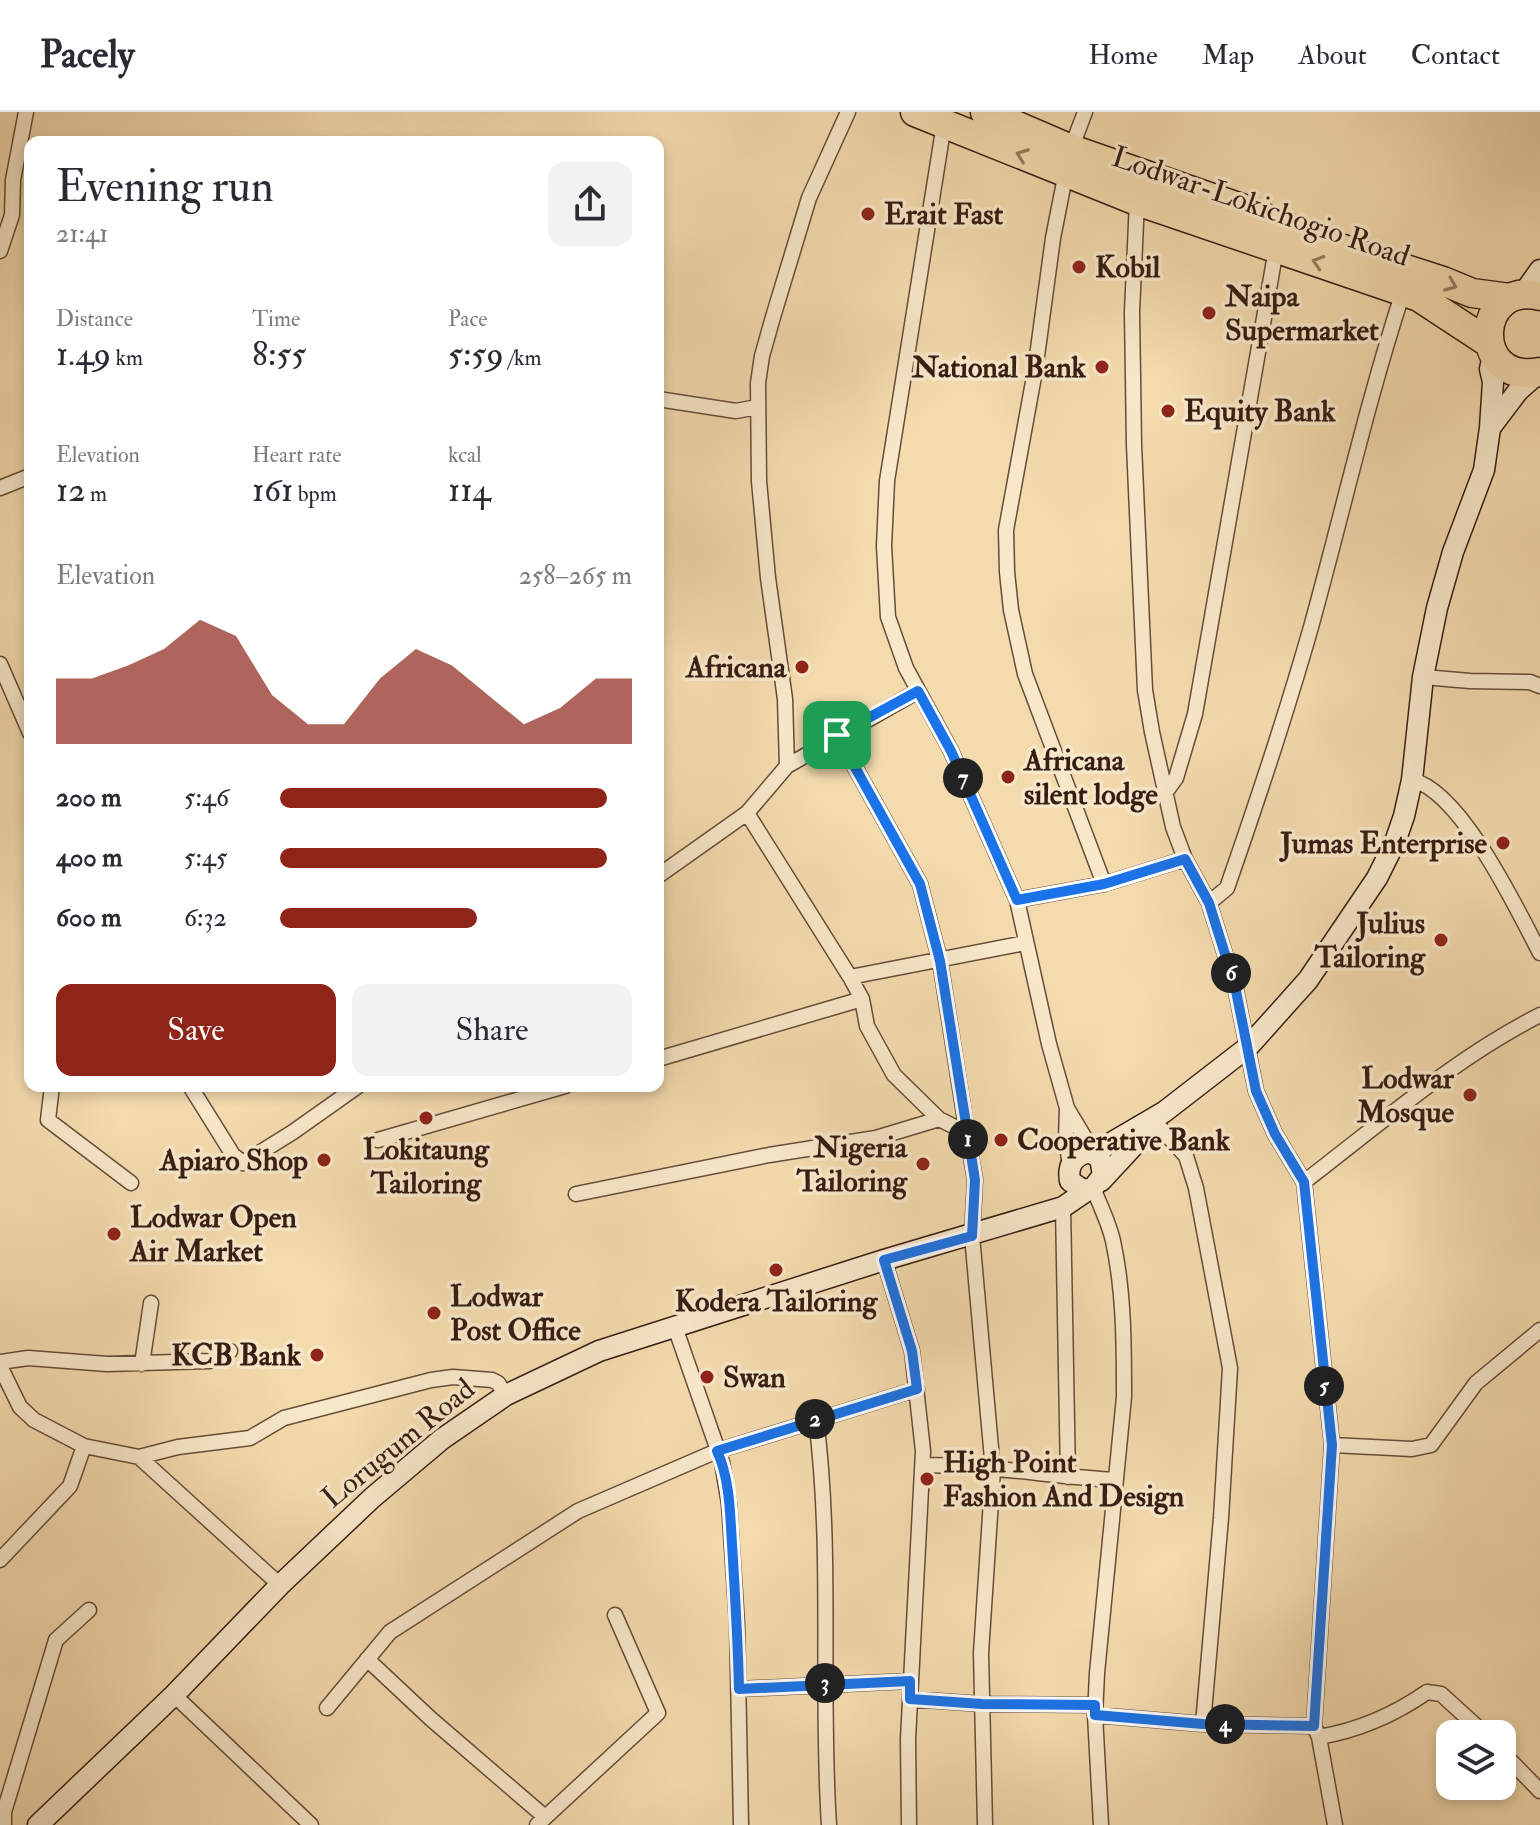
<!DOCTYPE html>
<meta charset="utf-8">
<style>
body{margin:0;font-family:"IM FELL Double Pica",serif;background:#f2f2f3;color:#2b2b33;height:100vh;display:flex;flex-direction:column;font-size:30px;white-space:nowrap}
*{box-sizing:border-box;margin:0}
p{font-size:26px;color:#7c7c81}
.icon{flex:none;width:44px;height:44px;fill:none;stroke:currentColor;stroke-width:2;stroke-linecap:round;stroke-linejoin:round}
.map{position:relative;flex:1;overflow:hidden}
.panel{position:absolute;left:24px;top:24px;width:640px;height:956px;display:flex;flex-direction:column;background:#fff;border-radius:16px;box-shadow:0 4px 12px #0003}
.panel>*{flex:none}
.buttons{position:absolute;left:1436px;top:1608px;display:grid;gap:16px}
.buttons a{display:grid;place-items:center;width:80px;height:80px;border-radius:16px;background:#fff;box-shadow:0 4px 12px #0003;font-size:40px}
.pin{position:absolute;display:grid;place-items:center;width:68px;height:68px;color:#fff;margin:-34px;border-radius:16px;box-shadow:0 4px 12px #0006}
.km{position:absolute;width:40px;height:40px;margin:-20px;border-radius:50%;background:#222;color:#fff;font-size:22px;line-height:40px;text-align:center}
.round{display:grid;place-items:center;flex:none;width:84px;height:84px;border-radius:16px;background:#f2f2f3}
.head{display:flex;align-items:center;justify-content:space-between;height:136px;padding:0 32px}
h1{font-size:44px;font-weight:600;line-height:60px}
.figures{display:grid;grid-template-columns:repeat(3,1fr);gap:12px;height:136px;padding:8px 32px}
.figures div{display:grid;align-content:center}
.figures b{font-size:34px;font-weight:600}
.figures small{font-size:22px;font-weight:400}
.figures p{font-size:22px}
.chart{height:224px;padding:16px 32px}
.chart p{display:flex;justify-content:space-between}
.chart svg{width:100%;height:144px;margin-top:8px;fill:#8f2418;opacity:.7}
.action{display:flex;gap:16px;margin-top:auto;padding:16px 32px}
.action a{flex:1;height:92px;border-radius:16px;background:#8f2418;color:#fff;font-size:32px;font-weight:600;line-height:92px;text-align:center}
.action a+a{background:#f2f2f3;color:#2b2b33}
ul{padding:0 32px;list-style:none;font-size:26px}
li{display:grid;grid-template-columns:128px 96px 1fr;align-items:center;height:60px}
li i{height:20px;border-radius:10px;background:#8f2418}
header{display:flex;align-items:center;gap:48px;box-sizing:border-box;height:112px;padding:0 40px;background:#fff;border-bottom:2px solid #e1e1e2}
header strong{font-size:38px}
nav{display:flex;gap:44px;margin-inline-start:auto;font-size:28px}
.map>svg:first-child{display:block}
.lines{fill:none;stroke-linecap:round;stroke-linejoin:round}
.street-casing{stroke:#664c3a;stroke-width:17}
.secondary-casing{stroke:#361d14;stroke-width:23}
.highway-casing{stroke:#361d14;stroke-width:31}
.street{stroke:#f8e8ca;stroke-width:14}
.secondary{stroke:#f8e8ca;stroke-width:20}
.highway{stroke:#f4dbae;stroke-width:28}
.oneway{stroke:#957c61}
.route-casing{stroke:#fff;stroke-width:16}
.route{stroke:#1a73e8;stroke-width:10}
.poi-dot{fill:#8f2418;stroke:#f8e8ca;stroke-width:3}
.labels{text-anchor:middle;stroke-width:7;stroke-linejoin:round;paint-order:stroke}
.street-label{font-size:30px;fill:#361d14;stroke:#f8e8ca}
.poi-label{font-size:30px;font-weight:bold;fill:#361d14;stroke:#f8e8ca;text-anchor:start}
</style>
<header>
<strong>Pacely</strong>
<nav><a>Home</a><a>Map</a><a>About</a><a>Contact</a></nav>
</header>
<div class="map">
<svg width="1540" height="1713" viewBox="0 0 1540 1713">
<rect width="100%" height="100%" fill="#f4dbae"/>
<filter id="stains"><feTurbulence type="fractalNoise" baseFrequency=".0025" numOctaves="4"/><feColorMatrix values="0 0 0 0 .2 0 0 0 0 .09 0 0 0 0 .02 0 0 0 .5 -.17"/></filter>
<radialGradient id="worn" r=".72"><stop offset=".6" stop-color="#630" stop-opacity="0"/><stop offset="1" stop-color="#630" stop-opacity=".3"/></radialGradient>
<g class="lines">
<!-- street casing -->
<g class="street-casing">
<path id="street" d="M944 12 887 369 884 434 888 505 906 556 951 639 1017 788 1049 932 1067 996 1094 1041
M1071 37 1085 0
M1066 60 1053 126 1035 259 1006 418 1007 460 1011 498 1025 562 1104 772
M1137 89 1132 200 1134 333 1145 578 1152 620 1173 715 1185 747 1209 791 1235 874 1256 979 1275 1022 1304 1070 1332 1333 1314 1614 1319 1625 1335 1713
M0 139 12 103 13 68 26 0
M658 287 736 299 757 295
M0 376 30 364
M0 552 30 621
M1423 565 1470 569 1530 570 1540 574
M837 623 920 772 940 849 967 1021
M787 654 785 587 768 466 759 369 758 271 762 244 773 205 809 86 848 0
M1412 668C1461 679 1517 797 1540 841
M1165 681 1176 666 1195 602 1276 137
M747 701 850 865 862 887 867 914 894 963 939 1007 967 1021 975 1068 972 1124 993 1358 981 1541 985 1713
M658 764 747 701 787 654 918 579
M1017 788 1104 772 1185 747
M1209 791 1227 776C1257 690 1286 603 1311 515 1342 403 1367 290 1403 180
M850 865 1025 831
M658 947 862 887
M52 974 48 1008 131 1071
M190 974 233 1043 243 1051 293 1020 358 974
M1067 996 1066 1026 1070 1055
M1155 1010 1186 1044 1196 1076 1230 1256 1221 1406 1203 1612
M378 1028 565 974
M1304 1070C1380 1012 1455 946 1540 903
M1093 1076C1100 1093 1109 1111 1113 1129 1124 1180 1124 1233 1124 1285L1097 1561 1095 1603 1101 1713
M576 1082 769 1043 876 1026 939 1007
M1063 1095 1068 1365
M884 1148 912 1239 923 1339 908 1627 909 1713
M675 1215 722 1350 729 1392 737 1511 741 1713
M0 1250 28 1246 107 1252 210 1249 230 1239
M142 1252 151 1191
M0 1254 20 1295 34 1308 84 1334 139 1345 178 1335 250 1326 284 1306 431 1268 453 1265 492 1268 498 1271 506 1283
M816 1307C833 1441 820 1578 829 1713
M1332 1333 1412 1337 1431 1333 1476 1271 1540 1218
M139 1345 280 1473
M923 1353C987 1353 1050 1364 1114 1368
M0 1448 70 1374 84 1334
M367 1547 431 1607 545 1705
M739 1577 910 1569
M174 1583 311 1713
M910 1587 982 1592 1095 1593
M327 1596 390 1520 578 1399 717 1339 917 1277
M1095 1603 1203 1612 1314 1614
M1319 1625C1360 1618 1394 1603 1427 1580L1441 1582 1485 1622
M1502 1640 1540 1679
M4 1713V1700L56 1528 89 1498
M537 1713 658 1601 615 1503"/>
</g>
<!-- secondary casing -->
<g class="secondary-casing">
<path id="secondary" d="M1523 182 1540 158
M1490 316 1518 279 1538 261
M1089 1040 1100 1046 1103 1063 1093 1076 1083 1078 1070 1069C1067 1053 1074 1044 1089 1040Z
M1094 1041 1164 1000 1248 935 1308 868 1377 766 1395 730 1404 704 1412 668 1423 565 1437 496 1453 440 1484 358 1490 316 1493 270 1490 257 1493 243
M1101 1069 1151 1015
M38 1713 174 1583 280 1473 372 1386 442 1327 506 1283 599 1239 884 1148 1063 1095 1088 1078"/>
</g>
<!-- highway casing -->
<g class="highway-casing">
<path id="highway" d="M915 0 1137 89 1419 185 1489 231
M985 0 1071 37 1244 97 1334 134 1443 169 1472 181 1510 186
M1540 184C1474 168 1470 274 1540 260"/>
</g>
<!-- street -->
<use href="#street" class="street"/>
<!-- secondary -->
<use href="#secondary" class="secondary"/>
<!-- highway -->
<use href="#highway" class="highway"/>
</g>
<!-- one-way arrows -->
<defs><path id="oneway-chevron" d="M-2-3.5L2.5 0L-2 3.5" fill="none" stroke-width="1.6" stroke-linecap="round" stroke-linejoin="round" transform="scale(2)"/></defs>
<g class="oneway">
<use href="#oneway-chevron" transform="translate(1022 43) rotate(-159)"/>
<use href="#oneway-chevron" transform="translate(1318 150) rotate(-162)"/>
<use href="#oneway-chevron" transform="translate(1451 173) rotate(22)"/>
</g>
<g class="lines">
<!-- route casing -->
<g class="route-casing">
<path id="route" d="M918 579 951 639 1017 788 1104 772 1185 747 1209 791 1235 874 1256 979 1275 1022 1304 1070 1332 1333 1314 1614 1203 1612 1095 1603V1593L982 1592 910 1587V1569L739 1577C738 1529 735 1481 732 1432 730 1402 730 1367 717 1339L917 1277 912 1239 884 1148 972 1124 975 1068 940 849 920 772 837 623Z"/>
</g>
<!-- route -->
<use href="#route" class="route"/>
</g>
<!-- markers -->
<g class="poi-dot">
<circle cx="868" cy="102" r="8"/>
<circle cx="1079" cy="155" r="8"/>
<circle cx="1209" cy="201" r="8"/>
<circle cx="1102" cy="255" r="8"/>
<circle cx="1168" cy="299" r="8"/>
<circle cx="802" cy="555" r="8"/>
<circle cx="1008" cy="665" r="8"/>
<circle cx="1503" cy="731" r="8"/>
<circle cx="1441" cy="828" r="8"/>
<circle cx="1470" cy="983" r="8"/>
<circle cx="426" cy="1006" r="8"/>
<circle cx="1001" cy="1028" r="8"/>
<circle cx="324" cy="1048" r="8"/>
<circle cx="923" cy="1052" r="8"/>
<circle cx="114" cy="1122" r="8"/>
<circle cx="776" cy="1158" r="8"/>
<circle cx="434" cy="1201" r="8"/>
<circle cx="317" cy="1243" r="8"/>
<circle cx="707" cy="1265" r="8"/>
<circle cx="927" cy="1367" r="8"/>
</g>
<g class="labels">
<!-- street labels -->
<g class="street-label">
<text transform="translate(1261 94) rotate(19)" y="10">Lodwar-Lokichogio Road</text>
<text transform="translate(398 1331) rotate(-39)" y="10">Lorugum Road</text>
</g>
<!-- poi labels -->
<g class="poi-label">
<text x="884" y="112">Erait Fast</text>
<text x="1095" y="165">Kobil</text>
<text x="1225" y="194">Naipa<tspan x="1225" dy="34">Supermarket</tspan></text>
<text x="1086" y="265" text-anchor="end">National Bank</text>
<text x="1184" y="309">Equity Bank</text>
<text x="786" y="565" text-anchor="end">Africana</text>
<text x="1024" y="658">Africana<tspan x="1024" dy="34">silent lodge</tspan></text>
<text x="1487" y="741" text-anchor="end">Jumas Enterprise</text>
<text x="1425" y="821" text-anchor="end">Julius<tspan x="1425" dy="34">Tailoring</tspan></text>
<text x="1454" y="976" text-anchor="end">Lodwar<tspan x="1454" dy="34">Mosque</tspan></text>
<text x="1017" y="1038">Cooperative Bank</text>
<text x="907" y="1045" text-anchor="end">Nigeria<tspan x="907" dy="34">Tailoring</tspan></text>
<text x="426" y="1047" text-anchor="middle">Lokitaung<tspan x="426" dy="34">Tailoring</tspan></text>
<text x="308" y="1058" text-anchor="end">Apiaro Shop</text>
<text x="130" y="1115">Lodwar Open<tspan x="130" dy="34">Air Market</tspan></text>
<text x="450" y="1194">Lodwar<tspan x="450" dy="34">Post Office</tspan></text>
<text x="776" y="1199" text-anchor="middle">Kodera Tailoring</text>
<text x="301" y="1253" text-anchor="end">KCB Bank</text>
<text x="723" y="1275">Swan</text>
<text x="943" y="1360">High Point<tspan x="943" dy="34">Fashion And Design</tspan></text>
</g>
</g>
<rect width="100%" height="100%" filter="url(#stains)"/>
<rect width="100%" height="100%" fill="url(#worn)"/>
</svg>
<div class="buttons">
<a><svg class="icon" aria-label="layers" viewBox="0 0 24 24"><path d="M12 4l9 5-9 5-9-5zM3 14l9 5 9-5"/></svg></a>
</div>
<div class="pin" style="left:837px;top:623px;background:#1e9e55"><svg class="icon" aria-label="arrive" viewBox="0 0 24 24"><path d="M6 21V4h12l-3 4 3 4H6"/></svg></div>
<b class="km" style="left:968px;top:1027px">1</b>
<b class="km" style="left:815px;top:1307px">2</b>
<b class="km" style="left:825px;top:1571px">3</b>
<b class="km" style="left:1225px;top:1612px">4</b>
<b class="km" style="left:1324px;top:1274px">5</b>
<b class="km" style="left:1231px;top:861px">6</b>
<b class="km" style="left:963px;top:666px">7</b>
<section class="panel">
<div class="head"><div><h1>Evening run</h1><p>21:41</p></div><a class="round"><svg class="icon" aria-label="share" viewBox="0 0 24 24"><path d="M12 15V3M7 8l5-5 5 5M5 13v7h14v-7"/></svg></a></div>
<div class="figures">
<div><p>Distance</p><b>1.49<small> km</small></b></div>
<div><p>Time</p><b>8:55</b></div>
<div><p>Pace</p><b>5:59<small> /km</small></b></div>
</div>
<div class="figures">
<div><p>Elevation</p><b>12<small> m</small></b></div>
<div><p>Heart rate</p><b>161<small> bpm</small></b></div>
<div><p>kcal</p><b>114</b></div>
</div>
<div class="chart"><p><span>Elevation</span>258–265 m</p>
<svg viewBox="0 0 160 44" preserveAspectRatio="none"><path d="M0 44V24L10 24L20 20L30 15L40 6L50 11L60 29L70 38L80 38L90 24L100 15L110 20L120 29L130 38L140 33L150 24L160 24V44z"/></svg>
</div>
<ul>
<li><b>200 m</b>5:46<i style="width:93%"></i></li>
<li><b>400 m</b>5:45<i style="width:93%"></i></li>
<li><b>600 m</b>6:32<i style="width:56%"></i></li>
</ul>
<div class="action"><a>Save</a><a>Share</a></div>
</section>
</div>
